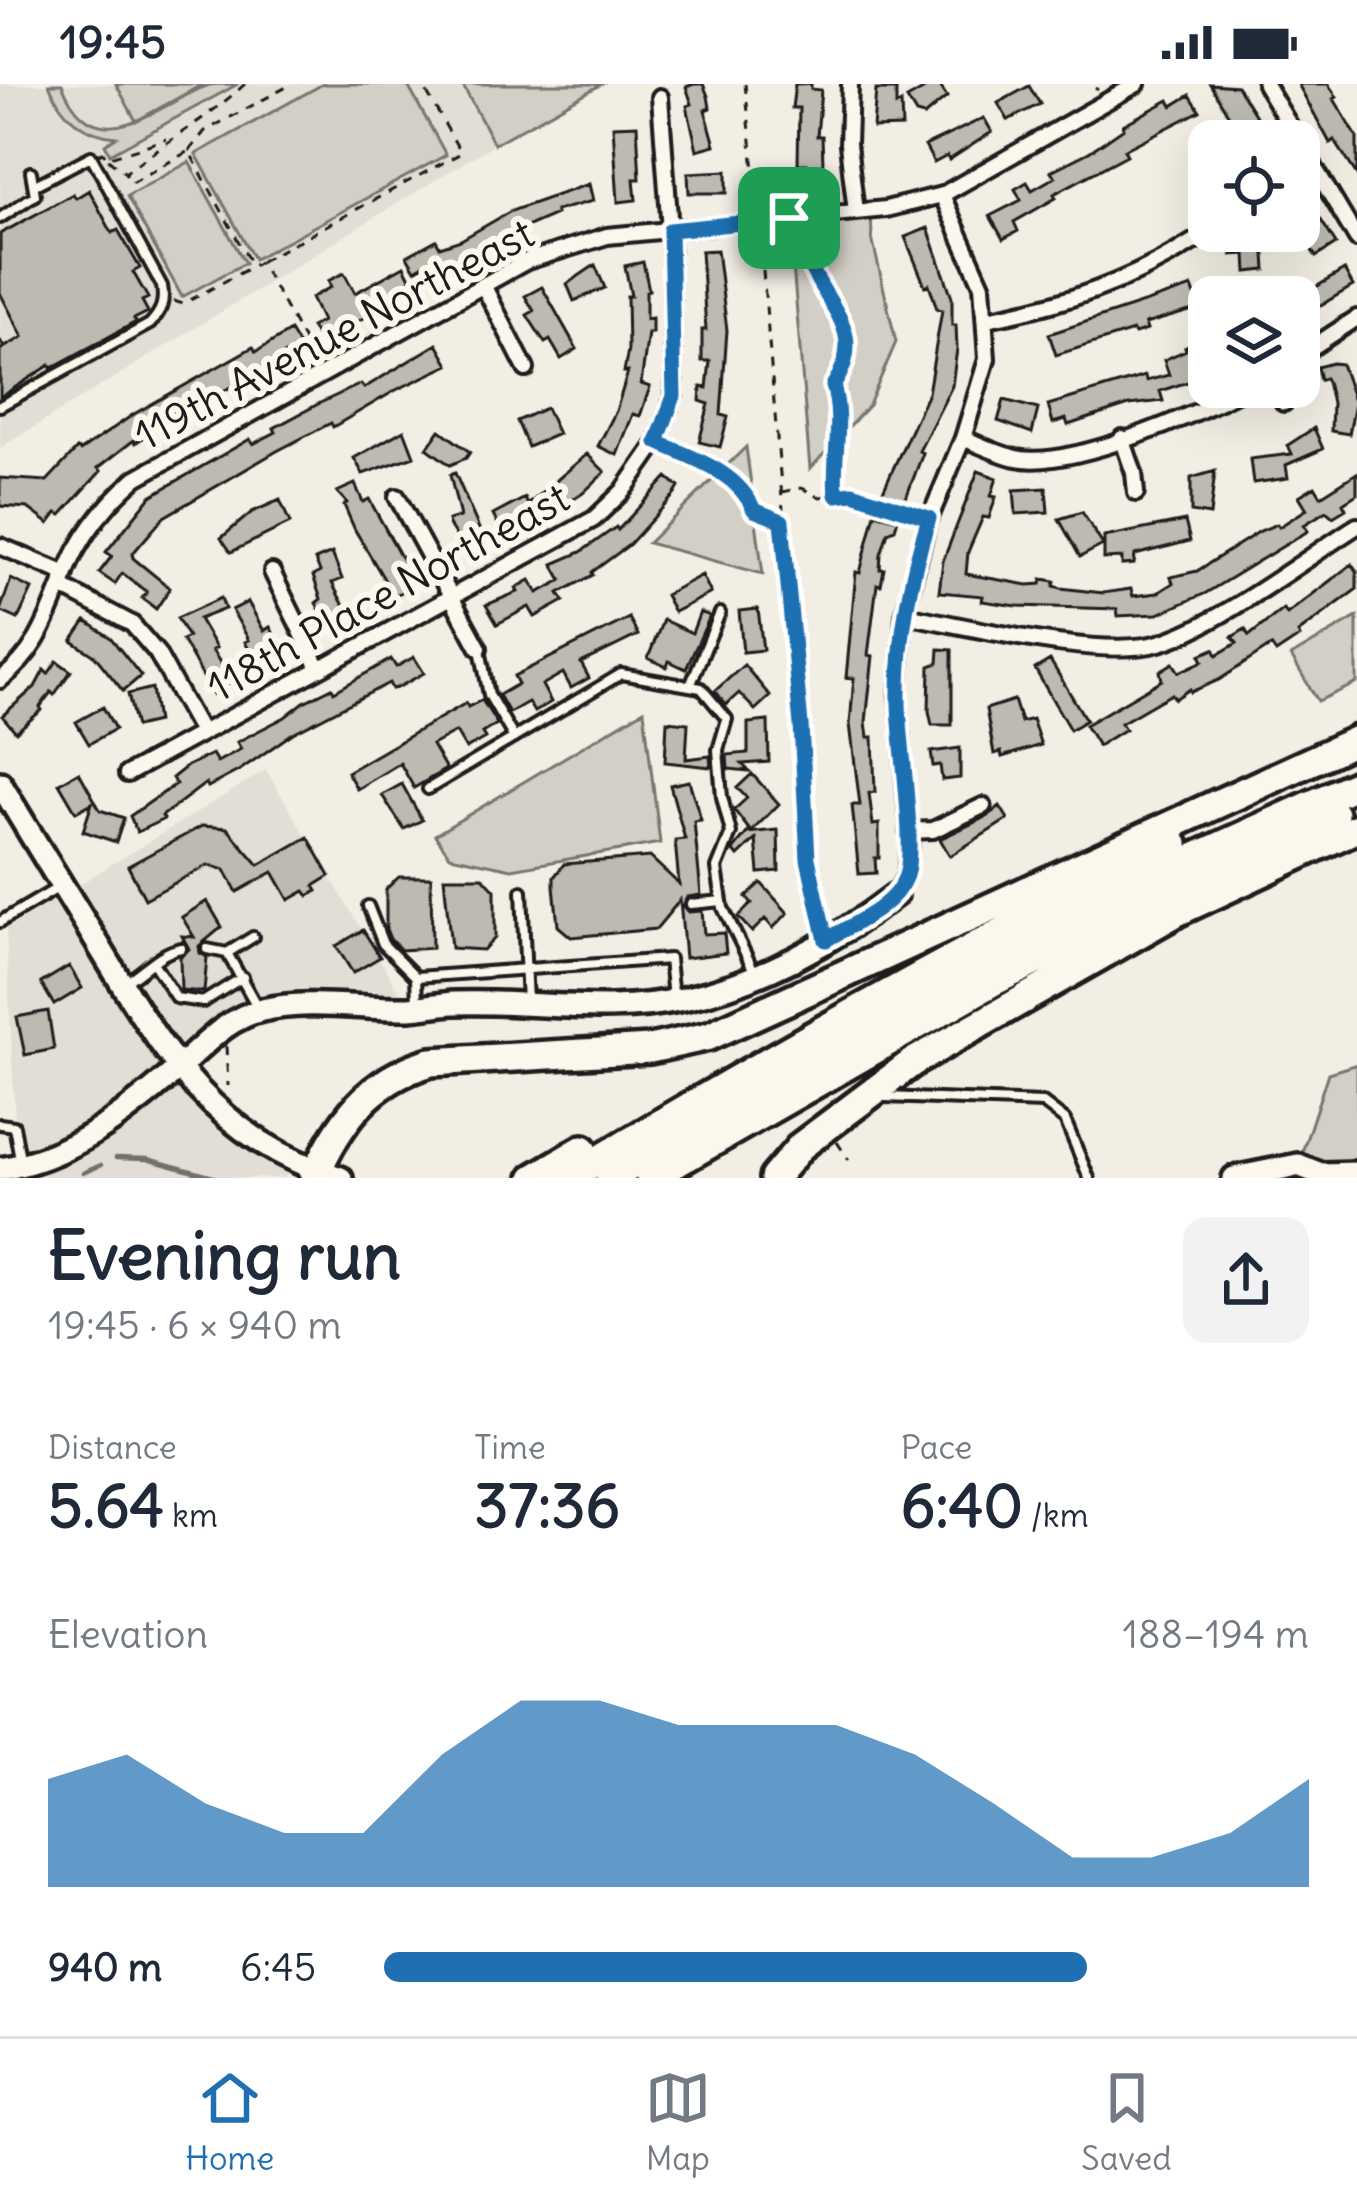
<!DOCTYPE html>
<meta charset="utf-8">
<style>
body{margin:0;font-family:Delius,sans-serif;background:#f2f2f3;color:#1f2937;height:100vh;display:flex;flex-direction:column;font-size:45px;white-space:nowrap}
*{box-sizing:border-box;margin:0}
p{font-size:39px;color:#747a83}
.icon{flex:none;width:66px;height:66px;fill:none;stroke:currentColor;stroke-width:2;stroke-linecap:round;stroke-linejoin:round}
.map{position:relative;height:1094px;overflow:hidden}
.details{display:flex;flex-direction:column;background:#fff;flex:1}
.details>*{flex:none}
.tools{position:absolute;left:1188px;top:36px;display:grid;gap:24px}
.tools a{display:grid;place-items:center;width:132px;height:132px;border-radius:24px;background:#fff;box-shadow:0 12px 48px #0002;font-size:60px}
.pin{position:absolute;display:grid;place-items:center;width:102px;height:102px;color:#fff;margin:-51px;border-radius:24px;box-shadow:0 6px 18px #0006}
.round{display:grid;place-items:center;flex:none;width:126px;height:126px;border-radius:24px;background:#f2f2f3}
.summary{display:flex;align-items:center;justify-content:space-between;height:204px;padding:0 48px}
h1{font-size:66px;font-weight:700;line-height:90px}
.stats{display:grid;grid-template-columns:repeat(3,1fr);gap:18px;height:204px;padding:12px 48px}
.stats div{display:grid;align-content:center}
.stats b{font-size:60px;font-weight:700}
.stats small{font-size:33px;font-weight:400}
.stats p{font-size:33px}
.chart{height:336px;padding:24px 48px}
.chart p{display:flex;justify-content:space-between}
.chart svg{width:100%;height:216px;margin-top:12px;fill:#1f6fb2;opacity:.7}
ul{padding:0 48px;list-style:none;font-size:39px}
li{display:grid;grid-template-columns:192px 144px 1fr;align-items:center;height:90px}
li i{height:30px;border-radius:15px;background:#1f6fb2}
.status{display:flex;justify-content:space-between;align-items:center;height:84px;padding:0 60px;background:#fff;direction:ltr}
.status svg{height:33px;fill:currentColor}
.menu{display:flex;justify-content:space-around;align-items:center;height:168px;border-top:3px solid #e0e1e3;background:#fff;font-size:33px;color:#747a83}
.menu a{display:grid;justify-items:center;gap:6px}
.menu .on{color:#1f6fb2}
.map>svg:first-child{display:block}
.built{fill:#e2ded5}
.green{fill:#d2cfc6;stroke:#777671;stroke-width:3}
.lines{fill:none;stroke-linecap:round;stroke-linejoin:round}
.stream{stroke:#716f6b;stroke-width:4.5}
.building{fill:#bdbab1;stroke:#1c1c1c;stroke-width:3}
.lane-casing{stroke:#1c1c1c;stroke-width:16}
.street-casing{stroke:#1c1c1c;stroke-width:22}
.secondary-casing{stroke:#1c1c1c;stroke-width:30}
.highway-casing{stroke:#1c1c1c;stroke-width:36}
.path{stroke:#1c1c1c;stroke-width:3;stroke-dasharray:9 9;stroke-linecap:butt}
.lane{stroke:#fbf7ec;stroke-width:8}
.street{stroke:#fbf7ec;stroke-width:14}
.secondary{stroke:#fbf7ec;stroke-width:21}
.highway{stroke:#fbf7ec;stroke-width:27}
.route-casing{stroke:#fff;stroke-width:24}
.route{stroke:#1f6fb2;stroke-width:15}
.labels{text-anchor:middle;stroke-width:12;stroke-linejoin:round;paint-order:stroke}
.street-label{font-size:42px;fill:#1c1c1c;stroke:#fbf7ec}
</style>
<div class="status"><b>19:45</b><svg viewBox="0 0 49 12"><path d="M0 12V9h3v3zM5 12V6h3v6zM10 12V3h3v9zM15 12V0h3v12zM26 1h20v11H26zM47 4h2v5h-2z"/></svg></div>
<div class="map">
<svg width="1357" height="1094" viewBox="0 0 1357 1094">
<rect width="100%" height="100%" fill="#f2eee4"/>
<filter id="ink" filterUnits="userSpaceOnUse"><feTurbulence type="fractalNoise" baseFrequency=".00833" numOctaves="2"/><feDisplacementMap in="SourceGraphic" scale="24" xChannelSelector="R" yChannelSelector="G"/><feConvolveMatrix kernelMatrix="1 2 1 2 8 2 1 2 1" color-interpolation-filters="sRGB"/></filter>
<g filter="url(#ink)">
<!-- built -->
<path class="built" d="M0 0H462L494 60 0 364Z
M266 686 408 922 259 927 177 985 295 1078 284 1094H45L40 1083 17 1082 6 845Z"/>
<!-- green -->
<path class="green" d="M49 0H62C95 85 160 18 209 1 218 0 229 0 238 0L110 70 105 60 116 53C83 50 61 32 49 0Z
M116 0H203L136 37Z
M323 0H407L446 71 254 175 196 70Z
M462 0H602L494 60Z
M189 78 245 179 182 213 127 112Z
M871 126 872 154 896 258 869 321 810 385 789 134Z
M746 363 763 490 648 459Z
M1357 533V599L1318 617 1291 572Z
M644 626 660 759 512 785 450 772 435 751Z
M1357 980V1087H1296L1328 989Z"/>
<g class="lines">
<!-- stream -->
<path class="stream" d="M116 1074 147 1075 217 1094
M83 1089 101 1081"/>
</g>
<!-- building -->
<path class="building" d="M694 0H703L708 12 710 24 705 26 715 61 697 66 687 22 692 20 686 3Z
M795 0H811V5L821 6 817 52H822L824 106 805 105 807 80H798L799 24H792Z
M920 0H939L947 13 924 32 916 30 907 15 923 6Z
M1210 0 1237 2 1267 50 1256 57H1244Z
M1298 0H1328L1337 13 1334 15 1357 53V91L1334 56 1330 59Z
M1029 2 1040 20 1008 36 998 19Z
M876 6H896V22L901 19 902 43 873 44Z
M1190 11 1200 27 1124 66 1127 71 1054 110 1056 114 1014 138 1018 147 1003 155 990 132 1021 116 1015 105 1027 98 1032 106 1055 93 1051 87 1089 68 1124 44 1123 41 1169 16 1172 22Z
M984 34 992 48 949 76 947 72 934 79 925 62Z
M637 41 640 95H634L636 116 618 118 613 42Z
M727 87V109H689L688 89Z
M589 100 593 117 555 127 556 130 505 152 507 156 484 168 451 180 453 185 440 192 431 177 415 186 407 172 436 156 440 163 461 156 511 127Z
M1299 101 1336 160 1316 173 1299 145Z
M89 106 112 149 118 146 140 184 133 188 148 214 142 217 148 228 134 235 136 238 51 284 50 281 0 313V266L23 253 0 209V150L73 110 76 114Z
M928 144 952 213V241H956L957 265 952 302 919 367 923 369 904 419 881 411 928 309 942 226 937 225 929 200 925 202 905 153Z
M1264 155 1266 186 1247 188 1246 170 1232 171 1231 157Z
M717 166 727 246 721 331 728 333 720 363 699 358 709 320 700 317 701 303 707 304 710 277H702V246H706L701 167Z
M643 178 649 206 646 207V235L652 234V249H648L641 300 650 303 640 332 633 330 617 371 598 362 616 327 628 288H624L628 266 627 212H631L625 182Z
M595 181 605 204 574 217 567 200Z
M404 182 413 200 397 210 400 214 320 258 311 243 322 237 311 214 331 203 328 197 344 189 355 209Z
M1344 186 1353 202 1299 234V207L1309 202 1311 206Z
M542 203 577 265 561 275 550 256 545 259 527 231 534 227 525 212Z
M1192 203 1200 224 1145 240 1147 246 1135 250 1133 247 1056 271 1049 250Z
M290 247 301 265 289 273 287 269 239 300 216 310 214 306 159 337 146 346 149 350 135 359 134 356 98 384 101 387 61 431 57 429 49 440 28 424 0 422V394L47 397 77 365 80 367 134 330 253 263 256 268Z
M1196 256 1205 268 1209 265V291L1160 307 1163 317 1129 321 1068 341 1066 335 1053 339 1048 321 1145 292 1146 297 1169 291 1164 276 1186 266 1185 263Z
M437 260 449 281 396 306 333 343 331 339 277 367 164 433 133 469V474L170 504 156 525 142 514 147 508 122 489 115 500 99 489 112 472 106 468 151 412 250 355 253 360 276 348 274 344 320 319 361 300 364 304Z
M1332 279 1341 280 1355 319 1349 350 1331 347 1332 319 1327 298 1325 294 1320 296 1317 283Z
M1004 316 1038 325 1032 349 998 337Z
M546 324 558 350 528 363 517 337Z
M1314 344 1323 365 1286 381 1288 394 1253 399 1250 375 1292 370 1288 361Z
M404 346 414 372 363 390 354 374Z
M440 346 470 368 466 374 450 381 427 364Z
M587 370 605 388 583 409 560 424 557 420 545 430 542 426 524 436 518 446 505 453 493 431 525 414 528 421Z
M978 387 997 394 991 412 996 413 989 434 983 433 968 468 966 490 1028 501 1041 500 1042 495 1055 497 1054 502 1061 504 1103 509 1131 505 1133 512 1157 509 1173 499 1171 493 1197 487 1260 447 1277 440 1279 443 1307 425 1299 412 1315 402 1321 412 1357 389V410L1343 419 1346 425 1333 433 1326 427 1304 441 1308 447 1206 509 1158 530 1118 532 1117 525 1017 522 982 517 983 512 939 508 943 477Z
M1215 387 1210 431 1191 428V394Z
M455 389 486 461 467 469 449 441 448 436 460 433 450 391Z
M667 393 679 403 675 410 629 461 592 488 593 491 559 509 564 517 535 533 529 523 497 540 486 521 518 508 516 504 530 496 538 509 562 496 553 480 581 468 616 443 618 446Z
M355 400 363 418 369 415 416 500 394 512 355 446 344 421 347 419 337 408Z
M1046 404 1048 428 1016 430 1014 406Z
M280 416 290 439 231 468 221 454 252 428Z
M1082 428 1103 461 1080 473 1059 435Z
M875 429 898 435 895 445 888 448 881 470 880 485H884L881 501 877 500 868 571 873 572 866 638 868 653H873L875 708 869 709 873 741 879 740V774H875L876 789 859 790 852 721H860L850 640 854 594H846L856 488 860 489Z
M1185 437 1190 457 1135 471 1134 480 1122 481V474L1104 475V453Z
M332 469 342 495 332 499 351 535 331 546 316 519 321 515 313 492 320 488 315 476Z
M1352 480 1357 487V505L1298 549 1300 553 1276 569 1271 562 1219 596 1191 608 1190 605 1175 615 1172 610 1159 617 1121 639 1125 645 1098 662 1085 641 1162 596 1160 587 1173 579 1179 588 1203 577 1200 571 1214 565 1217 571 1237 559 1232 553 1245 545 1249 552 1283 525 1287 530Z
M702 491 711 509 674 528 665 511Z
M11 495 32 505 18 535 0 527Z
M221 514 225 525 199 535 216 564 212 566 232 597 213 610 182 556 188 553 177 534Z
M248 518 264 547 270 543 285 570 265 581 257 567 251 570 245 558 249 556 232 526Z
M758 525 763 566 743 568 739 527Z
M700 528 710 532 686 585 669 577 667 583 648 574 663 536 692 549Z
M629 534 638 551 581 579 589 594 571 604 563 589 542 601 551 618 534 628 528 618 509 629 499 611 518 600 514 592Z
M86 537 111 554 141 592 123 607 95 572 72 557Z
M939 565 952 566V641H932L929 627 930 582 938 579Z
M414 573 424 589 397 604 392 605 389 599 293 649 240 686 208 703 206 699 162 732 164 735 137 748 130 732 176 700 172 694 187 682 212 670 217 678 241 665 237 658 285 633 304 618 332 604 334 608 391 575 396 583Z
M1050 576 1086 636 1070 646 1035 585Z
M57 577 71 587 54 611 51 608 40 623 42 626 16 648 2 632 35 603 44 586 48 590Z
M744 581 770 612 755 626 739 609 726 621 715 607Z
M152 604 157 638 136 643 128 610Z
M482 616 497 640 482 649 485 654 466 665 456 648 432 661 446 685 414 704 400 679 357 705 347 688 466 619 468 623Z
M1014 616 1021 638 1032 635 1041 661 1002 673 1001 668 994 670 986 625Z
M103 623 115 645 89 660 76 638Z
M667 637 688 639 686 675 710 672 711 683 665 678Z
M768 637 769 678 742 680 749 687 728 685 727 671 748 669V639Z
M960 664V694L942 696 940 681 933 682 931 668Z
M79 688 100 726 124 734 116 758 83 747 92 719 76 728 59 699Z
M752 690 779 720 751 748 734 726 747 714 737 704Z
M689 697 701 736 694 737 701 811 687 813 683 822 689 828 702 827 704 850 724 849 726 869 685 874 680 816 656 845 571 853 558 842 554 802V793L564 780 650 773 679 800 675 756 685 755 670 701Z
M402 700 422 736 404 745 382 711Z
M1000 722 1008 735 950 772 940 755 988 732Z
M202 742 227 744 259 781 308 753 330 792 314 802 317 807 309 812 305 807 289 816 273 788 237 808 225 786 208 781 145 815 128 782Z
M778 746 779 787 759 789 756 755 738 772 733 766 747 749Z
M399 793H431L432 864 401 866 390 855 386 845V805Z
M444 793H483L495 806V854L483 866 451 864Z
M761 799 788 829 773 844 765 835 752 848 738 833 752 819 746 813Z
M207 817 222 843 199 862 200 869 207 873 204 908 181 906 180 873 189 865 182 852 194 853 182 833Z
M363 846 380 873 353 889 336 862Z
M69 882 82 904 54 921 41 899Z
M48 927 54 965 25 971 17 933Z"/>
<g class="lines">
<!-- lane casing -->
<g class="lane-casing">
<path id="lane" d="M0 134 35 111 31 88
M0 322 150 240C161 228 165 219 162 202L91 72 35 101
M480 565 489 611 514 654
M690 602 720 529
M428 705 621 590 701 604 727 635 718 666 722 713 731 749 717 784 723 824 754 887
M522 807 527 919
M691 820 722 817
M368 822 383 860 416 893 417 918
M0 838 61 802
M207 865 227 869 259 926
M227 869 253 853
M154 880 176 914 203 918 243 893
M416 893 669 875 673 914
M127 897C145 886 160 868 181 864
M885 1013 1043 1019 1065 1036 1089 1094
M0 1040 14 1042 21 1080"/>
</g>
<!-- street casing -->
<g class="street-casing">
<path id="street" d="M850 0 848 60 856 128
M1265 0 1357 155
M483 201 526 285
M987 235C1065 220 1128 199 1196 156
M1299 272 1357 234
M1275 303 1284 319
M963 354C980 361 998 370 1016 374 1070 386 1199 329 1248 303
M1122 354 1134 389 1136 409
M397 413 479 564
M0 462 66 490
M272 488 319 584
M62 503 132 540 157 569 201 648
M904 531C968 542 1101 576 1159 559 1218 542 1303 476 1357 442
M0 596C46 563 52 514 76 467 91 439 112 415 136 394L527 177 607 152 886 125 942 111 1137 0
M127 690 594 435 623 407 657 358 674 312 670 146 660 13
M908 747 933 746 983 722
M895 811 906 791 910 759 898 612 904 531 928 438 963 354 987 275 982 201 942 111"/>
</g>
<!-- secondary casing -->
<g class="secondary-casing">
<path id="secondary" d="M0 699C31 752 64 804 96 857 161 965 212 1055 341 1094
M0 1085C67 1075 124 1032 174 988 202 964 224 935 262 926 310 915 360 925 409 924 424 923 439 920 454 919 530 916 608 932 683 915 759 899 834 858 895 811
M1234 1094 1298 1081 1321 1090 1357 1089"/>
</g>
<!-- highway casing -->
<g class="highway-casing">
<path id="highway" d="M314 1094C339 1037 369 996 431 978L650 965 709 952 1357 656
M534 1094 583 1065
M569 1094C767 975 967 862 1174 760
M610 1094 962 892 1174 783 1357 700
M650 1094 991 899 1334 730
M774 1094 801 1062 913 978 1177 828 1357 744"/>
</g>
<!-- path -->
<path class="path" d="M245 0C208 34 165 58 125 89L131 99 189 67 252 182 260 178 316 278
M745 0 758 124
M1095 4 1098 6
M189 67 205 47 292 0
M98 70 103 68 107 74 166 55
M108 75 124 88
M812 143C813 156 803 167 809 180 829 226 868 249 833 301 844 337 832 375 836 411
M760 151 801 641 808 775 822 840
M261 177 461 69 422 0
M174 217 183 220 251 183
M0 256 4 264
M670 364C704 380 739 390 754 426L778 436
M782 408 802 404 819 413 853 409 916 430
M226 962 228 1002
M837 1058 849 1076"/>
<!-- lane -->
<use href="#lane" class="lane"/>
<!-- street -->
<use href="#street" class="street"/>
<!-- secondary -->
<use href="#secondary" class="secondary"/>
<!-- highway -->
<use href="#highway" class="highway"/>
</g>
</g>
<g class="lines" filter="url(#ink)">
<!-- route casing -->
<g class="route-casing">
<path id="route" d="M811 132C812 146 805 171 809 179 829 226 868 249 833 302 844 337 832 375 836 411L853 409 929 434C910 493 898 556 899 618 899 656 917 765 905 794 893 824 852 840 826 856L808 775 801 641 782 437 754 426C737 387 694 375 657 358L674 312 670 146Z"/>
</g>
<!-- route -->
<use href="#route" class="route"/>
</g>
<g class="labels">
<!-- street labels -->
<g class="street-label">
<text transform="translate(334 250) rotate(-28)" y="15">119th Avenue Northeast</text>
<text transform="translate(388 508) rotate(-29)" y="15">118th Place Northeast</text>
</g>
</g>
</svg>
<div class="tools">
<a><svg class="icon" aria-label="locate" viewBox="0 0 24 24"><circle cx="12" cy="12" r="6"/><path d="M12 2v4M12 18v4M2 12h4M18 12h4"/></svg></a>
<a><svg class="icon" aria-label="layers" viewBox="0 0 24 24"><path d="M12 4l9 5-9 5-9-5zM3 14l9 5 9-5"/></svg></a>
</div>
<div class="pin" style="left:789px;top:134px;background:#1e9e55"><svg class="icon" aria-label="arrive" viewBox="0 0 24 24"><path d="M6 21V4h12l-3 4 3 4H6"/></svg></div>
</div>
<section class="details">
<div class="summary"><div><h1>Evening run</h1><p>19:45 · 6 × 940 m</p></div><a class="round"><svg class="icon" aria-label="share" viewBox="0 0 24 24"><path d="M12 15V3M7 8l5-5 5 5M5 13v7h14v-7"/></svg></a></div>
<div class="stats">
<div><p>Distance</p><b>5.64<small> km</small></b></div>
<div><p>Time</p><b>37:36</b></div>
<div><p>Pace</p><b>6:40<small> /km</small></b></div>
</div>
<div class="chart"><p><span>Elevation</span>188–194 m</p>
<svg viewBox="0 0 160 44" preserveAspectRatio="none"><path d="M0 44V22L10 17L20 27L30 33L40 33L50 17L60 6L70 6L80 11L90 11L100 11L110 17L120 27L130 38L140 38L150 33L160 22V44z"/></svg>
</div>
<ul>
<li><b>940 m</b>6:45<i style="width:76%"></i></li>
</ul>
</section>
<nav class="menu">
<a class="on"><svg class="icon" aria-label="home" viewBox="0 0 24 24"><path d="M3 11l9-7 9 7M6 9v11h12V9"/></svg>Home</a>
<a><svg class="icon" aria-label="map" viewBox="0 0 24 24"><path d="M3 6l6-2 6 2 6-2v14l-6 2-6-2-6 2zM9 4v14M15 6v14"/></svg>Map</a>
<a><svg class="icon" aria-label="saved" viewBox="0 0 24 24"><path d="M7 4h10v16l-5-4-5 4z"/></svg>Saved</a>
</nav>
